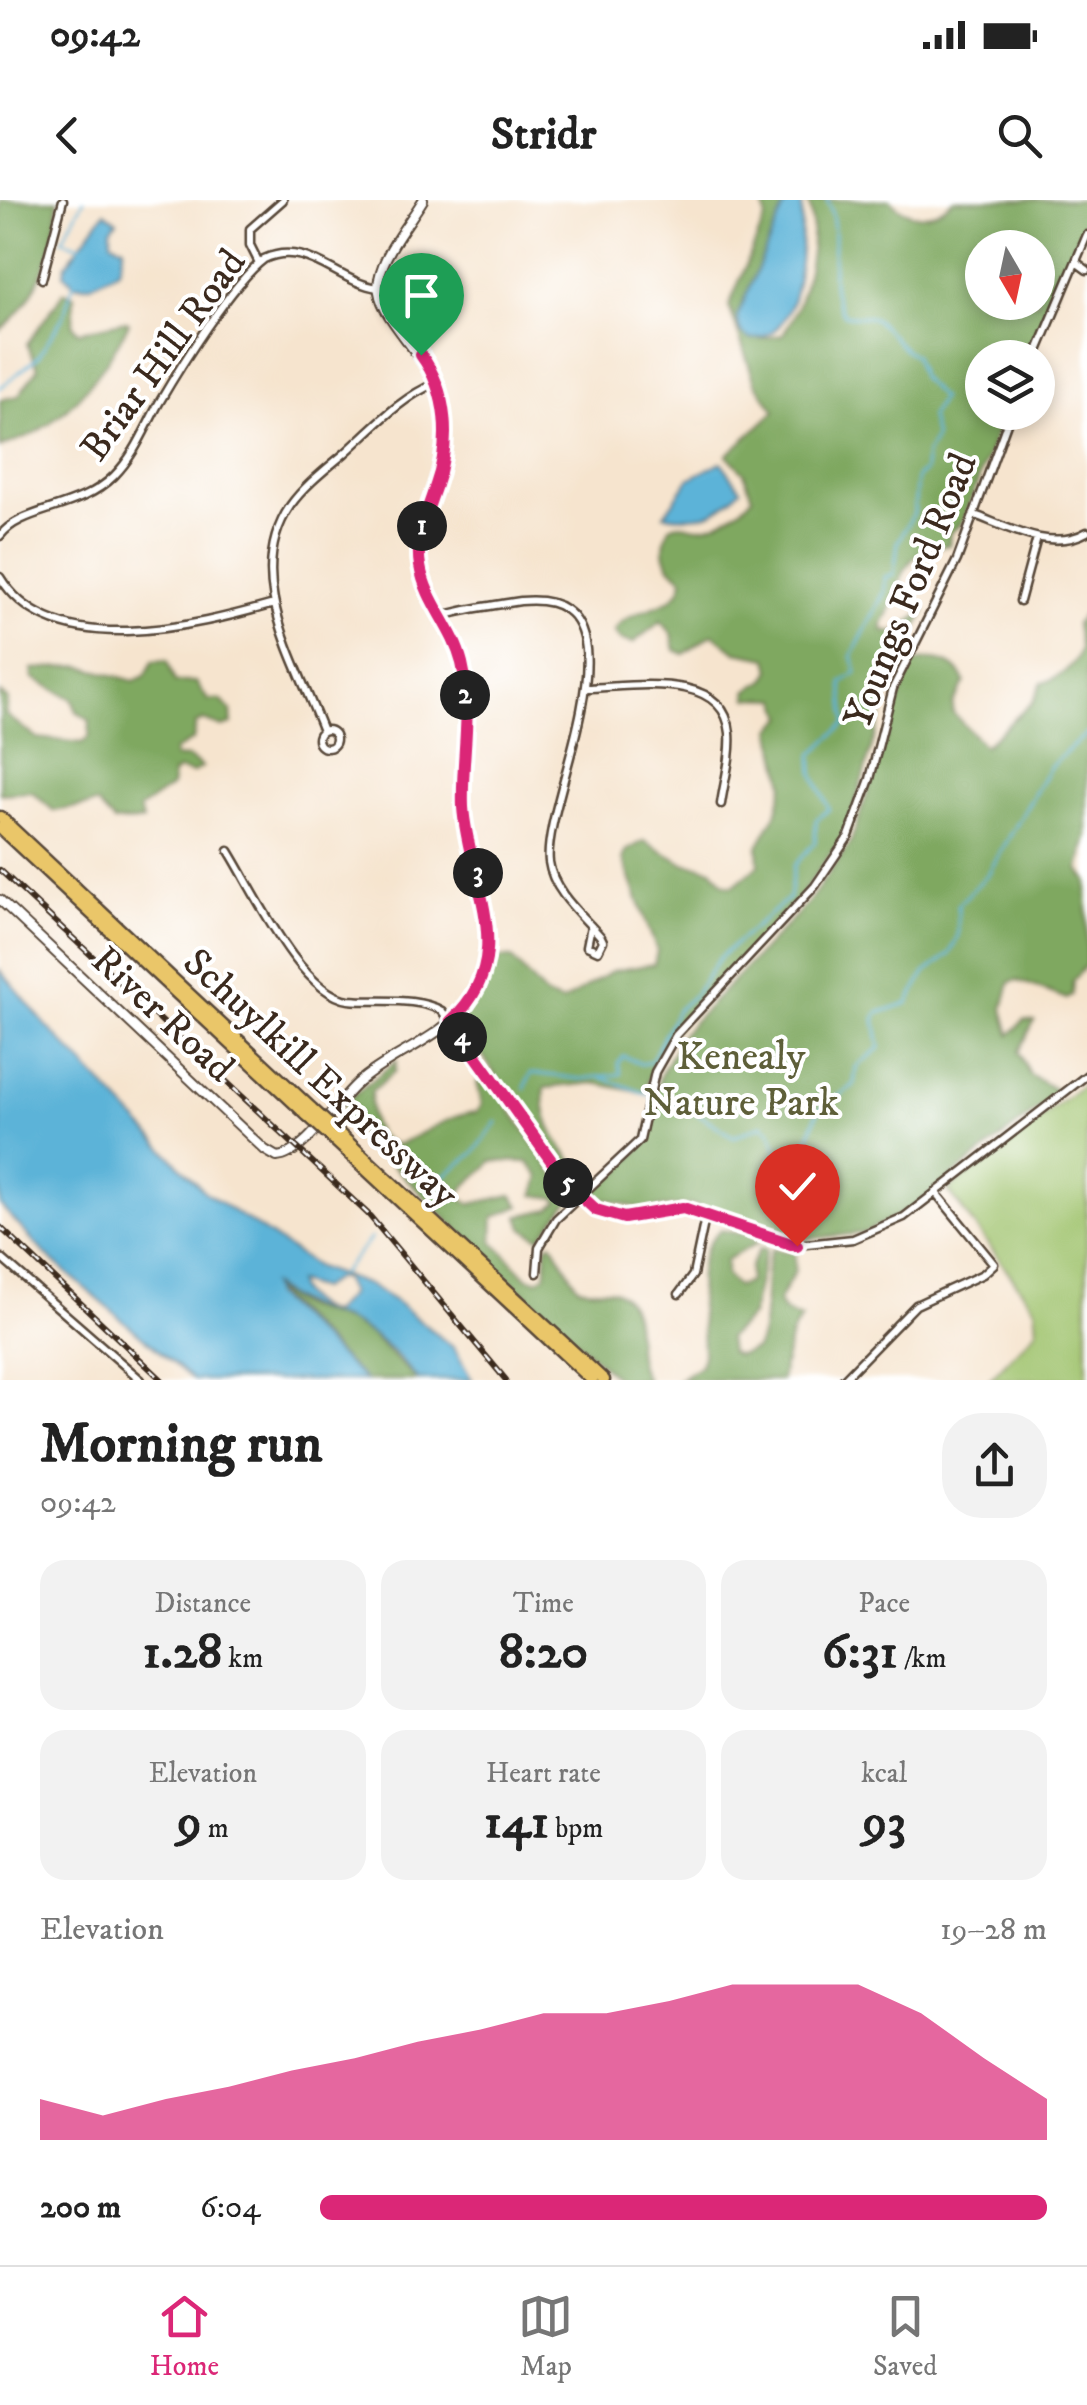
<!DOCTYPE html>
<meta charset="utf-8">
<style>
body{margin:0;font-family:"IM FELL DW Pica",serif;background:#f2f2f2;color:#222;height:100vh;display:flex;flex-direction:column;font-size:38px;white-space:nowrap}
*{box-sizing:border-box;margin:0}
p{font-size:32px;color:#767676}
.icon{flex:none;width:55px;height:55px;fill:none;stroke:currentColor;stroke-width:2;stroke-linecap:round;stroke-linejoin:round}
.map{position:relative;height:1180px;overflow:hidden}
.side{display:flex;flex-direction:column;background:#fff;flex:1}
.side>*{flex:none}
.needle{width:65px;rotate:171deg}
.controls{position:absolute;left:965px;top:30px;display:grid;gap:20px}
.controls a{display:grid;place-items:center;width:90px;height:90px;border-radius:50%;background:#fff;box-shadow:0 5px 15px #0003;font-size:50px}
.pin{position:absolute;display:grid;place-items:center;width:85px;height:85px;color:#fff;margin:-102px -42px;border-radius:50% 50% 50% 0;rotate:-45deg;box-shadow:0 0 10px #0007}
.pin .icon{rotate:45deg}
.km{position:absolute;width:50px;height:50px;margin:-25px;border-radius:50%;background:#222;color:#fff;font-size:28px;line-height:50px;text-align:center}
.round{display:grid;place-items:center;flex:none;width:105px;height:105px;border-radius:40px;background:#f2f2f2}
.head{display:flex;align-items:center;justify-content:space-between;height:170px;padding:0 40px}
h1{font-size:55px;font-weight:700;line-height:75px}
.metrics{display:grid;grid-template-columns:repeat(3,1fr);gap:15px;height:170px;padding:10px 40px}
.metrics div{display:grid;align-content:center;border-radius:25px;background:#f2f2f2;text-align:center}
.metrics b{font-size:50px;font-weight:700}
.metrics small{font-size:28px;font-weight:400}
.metrics p{font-size:28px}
.chart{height:280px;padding:20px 40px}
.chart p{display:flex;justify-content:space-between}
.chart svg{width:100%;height:180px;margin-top:10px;fill:#db2777;opacity:.7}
ul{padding:0 40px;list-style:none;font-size:32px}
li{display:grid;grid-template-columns:160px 120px 1fr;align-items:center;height:75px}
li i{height:25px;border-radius:12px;background:#db2777}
.status{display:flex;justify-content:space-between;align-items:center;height:70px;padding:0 50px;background:#fff;direction:ltr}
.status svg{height:28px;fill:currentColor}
header{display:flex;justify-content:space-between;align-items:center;height:130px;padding:0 40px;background:#fff;font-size:45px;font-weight:700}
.tab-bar{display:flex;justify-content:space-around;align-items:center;height:140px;border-top:2px solid #e0e0e0;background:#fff;font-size:28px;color:#767676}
.tab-bar a{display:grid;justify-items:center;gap:5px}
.tab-bar .on{color:#db2777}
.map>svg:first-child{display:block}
.green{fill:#9fc26c;stroke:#6d7645;stroke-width:2.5}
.forest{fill:#7fa860;stroke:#5d693f;stroke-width:2.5;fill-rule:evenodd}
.water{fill:#5cb3d8;stroke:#4c6e7b;stroke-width:2.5;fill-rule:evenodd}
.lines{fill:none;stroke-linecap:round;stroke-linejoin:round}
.stream{stroke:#5cb3d8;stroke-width:2.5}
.minor-casing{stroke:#574638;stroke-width:11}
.tertiary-casing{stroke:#574638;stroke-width:12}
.motorway-casing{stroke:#574638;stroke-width:15}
.minor{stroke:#fff;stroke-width:6}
.tertiary{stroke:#fff;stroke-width:8}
.motorway{stroke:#eac669;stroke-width:10}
.rail-casing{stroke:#3b2a1e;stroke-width:6}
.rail{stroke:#fff;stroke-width:2.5;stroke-dasharray:8;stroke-linecap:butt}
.motorway-bridge-casing{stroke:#574638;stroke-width:15;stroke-linecap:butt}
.motorway-bridge{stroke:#eac669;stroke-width:10}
.route-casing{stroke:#fff;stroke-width:20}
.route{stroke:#db2777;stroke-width:12}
.labels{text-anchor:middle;stroke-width:8;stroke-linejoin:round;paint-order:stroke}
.street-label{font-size:40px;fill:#3b2a1e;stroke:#fff}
.park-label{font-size:40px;fill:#5e5f39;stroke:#fff}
</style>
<div class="status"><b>09:42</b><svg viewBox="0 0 49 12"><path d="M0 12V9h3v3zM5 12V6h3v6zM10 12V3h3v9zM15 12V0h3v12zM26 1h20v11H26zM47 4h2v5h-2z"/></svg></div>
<header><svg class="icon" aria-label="back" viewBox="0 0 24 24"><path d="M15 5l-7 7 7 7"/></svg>Stridr<svg class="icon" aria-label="search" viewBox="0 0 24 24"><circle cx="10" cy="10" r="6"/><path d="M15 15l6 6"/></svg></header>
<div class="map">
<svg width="1087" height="1180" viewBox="0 0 1087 1180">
<rect width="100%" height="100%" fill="#fff"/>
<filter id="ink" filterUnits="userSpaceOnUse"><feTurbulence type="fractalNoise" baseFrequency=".01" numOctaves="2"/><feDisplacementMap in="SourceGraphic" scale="20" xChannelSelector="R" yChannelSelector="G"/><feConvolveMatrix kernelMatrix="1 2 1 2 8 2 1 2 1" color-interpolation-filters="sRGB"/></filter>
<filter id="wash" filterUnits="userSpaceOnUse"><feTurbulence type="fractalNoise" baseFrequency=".0048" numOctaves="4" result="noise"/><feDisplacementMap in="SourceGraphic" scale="40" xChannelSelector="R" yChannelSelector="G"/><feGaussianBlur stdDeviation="2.25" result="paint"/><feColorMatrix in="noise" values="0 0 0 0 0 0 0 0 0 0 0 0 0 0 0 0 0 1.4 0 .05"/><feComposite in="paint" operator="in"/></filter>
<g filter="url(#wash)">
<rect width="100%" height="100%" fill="#f6e4ce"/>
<!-- green -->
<path class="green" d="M1087 882V1180H989L1037 1130 1035 1108 948 990Z"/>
<!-- forest -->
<path class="forest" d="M0 0H58C57 44 37 103 0 130Z
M762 0H788L737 117 740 131 761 139 782 135C803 109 821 34 808 3L801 0H890C910 21 932 20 953 0H1087V16L1027 157 982 158V212L1004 213 962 323 950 333 949 345C895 350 906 383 883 424V431L894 433 926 410 896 466 847 631 799 698 678 825 654 864 644 893 594 883 545 888C540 924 562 952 588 976V984L581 985C561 973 467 841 463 817L498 758H511L546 796 562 802 612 771 654 764 657 751 623 659 626 651 644 641 683 663 712 669 724 684 733 686 759 665 758 646 776 614 784 584 772 529 784 517 778 499 748 498 747 491 765 480 771 470 768 458 736 452 713 434 684 454 675 450 672 434 661 421 633 443 620 440 614 432C629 403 680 414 683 378 663 365 659 349 670 327 682 320 690 328 702 327 716 326 745 308 752 297L744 273 727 255 775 211 755 183 729 106 766 17ZM982 48H1038V102H982Z
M64 92 74 96 73 125 78 132 125 121 129 123C108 164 77 208 35 233 26 238 11 242 0 248V200L18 196 38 168 27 144Z
M1087 410V636L1079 669 1087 681V764L1073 781 1072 795 1067 799 1017 780 1010 782 1003 809 1010 835 1024 820 1034 821 1019 852 1030 875 1056 890V895L912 1008 863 1033 791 1041 694 1005 642 1009 594 996 593 990 619 972 646 941 660 876 682 834 807 704 850 644 911 465C931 454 956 461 965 482L953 504V513L984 546 1033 502 1042 482C1057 480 1076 466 1080 449 1081 442 1076 432 1076 424Z
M167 460 175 482H196L208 500H221L231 511 232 524 222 527 203 520 196 524 193 540 175 550 174 557 189 558 202 567 193 573 178 570 173 574 171 587 139 609 143 621 114 622 97 604 54 611 32 592 0 594V493L8 500 6 515 37 538 82 543 89 537 90 521 77 512 72 499 33 478 32 469 80 466 134 481 145 476 153 461Z
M396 861 395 871 372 891C368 915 371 936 396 945 423 935 449 914 477 912L482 905 477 882 489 877 571 999 540 1038 523 1028 519 1016 550 1009 558 1002 556 998 534 995 540 977 528 962 491 961C483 975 463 983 458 997L471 1004 512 995 520 1006 494 1017 493 1041 528 1078 538 1080 546 1074V1047L552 1043 578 1087C590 1093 604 1085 617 1092 648 1108 627 1154 647 1180H618L487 1059 345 918 344 903Z
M720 1030 748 1035 759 1042 726 1060V1075L737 1087 749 1082 750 1067 760 1048 766 1049 751 1116 728 1138 730 1152 738 1155 756 1149C771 1118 759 1082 772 1049L795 1052V1071L778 1102 783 1111 801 1119 791 1134 781 1180H678L700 1166 703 1155C704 1114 686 1061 720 1030Z
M269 1086 301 1106 348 1121 370 1134 418 1180H365Z"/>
<!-- water -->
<path class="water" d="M787 0 802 1C802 41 805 140 749 139L740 131 737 117Z
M105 12 117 21 111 29V41L124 47 119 70 91 85H75L64 74 65 66Z
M721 262 741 289C717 317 699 320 664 315L689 279Z
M0 770 46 825 205 992 317 1067 368 1085 395 1101 454 1148 472 1180H418C400 1156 372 1130 343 1119 312 1108 300 1106 271 1085L274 1095 365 1180H193L46 1055 0 1005ZM336 1078H343L350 1094 332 1113C318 1111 297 1095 297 1082L320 1089Z"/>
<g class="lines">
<!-- stream -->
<path class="stream" d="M82 46 62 40 84 0
M0 188 38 157 63 117 74 82
M601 877 695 912 734 937 762 925 771 932 778 956H792L809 938 818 911 854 885 856 867 880 848 875 819 878 813 908 803 925 773 950 754 958 735V705L988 674 1050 567 1087 533
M525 888 531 873 581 879 621 874 618 863 623 856 641 864 651 862 677 810 695 794 720 757 789 698 794 666 815 642 816 620 829 609 813 573 812 555 846 523 842 483 857 472 852 456 885 391V377L894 374 898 342 914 313 917 277 925 271 926 254 935 238 930 217 941 198 921 177 914 155C898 149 883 120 869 117 863 116 852 117 844 115 820 84 845 36 827 0
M427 989 474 953 497 922
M340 1075 371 1038"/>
</g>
</g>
<g filter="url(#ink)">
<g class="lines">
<!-- minor casing -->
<g class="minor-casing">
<path id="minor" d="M1076 62 1087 70
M259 63 250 45V29L283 0
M42 79 63 0
M1035 158 1087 35
M975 315C1009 328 1052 352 1087 332
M0 336C21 307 79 311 114 276 135 255 145 228 159 203 180 167 232 83 264 59 307 39 337 82 378 88
M0 377C52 463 196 426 274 404
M1020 401 1037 338
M440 417C461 409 486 407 508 403 662 375 541 599 549 662 553 692 583 716 601 737L603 741 598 751 587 746 591 726
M587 488C630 487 724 469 730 533 732 556 724 582 721 604
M318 539a9 9 0 1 1 18 0a9 9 0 1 1-18 0Z
M323 531C297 462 242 378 290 306 304 286 326 269 345 253 373 228 401 197 436 183
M229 651C254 691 301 794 349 800 379 803 415 796 442 811L568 984 596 1010 624 1018 683 1007 797 1045 853 1039 904 1017 1087 875
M0 1057 141 1180
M537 1073 539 1048 556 1019 640 940 655 872 676 835 815 686 849 636 870 579 893 488 957 360 1011 212
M679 1094 693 1075 706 1013
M843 1180 916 1105 983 1074 994 1064 936 993"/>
</g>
<!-- tertiary casing -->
<g class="tertiary-casing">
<path id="tertiary" d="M0 700 265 950 277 957C305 955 337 900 359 882 392 853 442 839 468 802 512 738 466 672 463 605 462 557 473 508 461 461 453 426 425 401 419 365 412 313 452 267 444 210 436 157 371 117 379 79 384 52 409 23 423 0"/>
</g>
<!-- motorway casing -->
<g class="motorway-casing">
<path id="motorway" d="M0 617 312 909
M0 628 307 915
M335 930 604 1180
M330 936 592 1180"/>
</g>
<!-- minor -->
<use href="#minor" class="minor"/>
<!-- tertiary -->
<use href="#tertiary" class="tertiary"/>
<!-- motorway -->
<use href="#motorway" class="motorway"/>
<!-- rail casing -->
<g class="rail-casing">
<path id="rail" d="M0 670 368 1014 506 1180
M0 1027 162 1180"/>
</g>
<!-- rail -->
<use href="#rail" class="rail"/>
<!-- motorway-bridge casing -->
<g class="motorway-bridge-casing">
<path id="motorway-bridge" d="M312 909 335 930
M307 915 330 936"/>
</g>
<!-- motorway-bridge -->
<use href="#motorway-bridge" class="motorway-bridge"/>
</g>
</g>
<g class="lines" filter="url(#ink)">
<!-- route casing -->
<g class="route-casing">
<path id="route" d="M421 155C448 192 451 242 436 285 427 312 415 337 420 366 426 402 453 427 462 463 473 509 461 559 463 607 468 683 522 755 451 821L568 984 596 1010 624 1018 683 1008 797 1046"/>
</g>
<!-- route -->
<use href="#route" class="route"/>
</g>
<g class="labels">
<!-- street labels -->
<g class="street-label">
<text transform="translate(162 154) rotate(-54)" y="14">Briar Hill Road</text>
<text transform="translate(909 390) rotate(-68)" y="14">Youngs Ford Road</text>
<text transform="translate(164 813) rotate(43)" y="14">River Road</text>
<text transform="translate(322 877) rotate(43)" y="14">Schuylkill Expressway</text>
</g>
<!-- park labels -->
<g class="park-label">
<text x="741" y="869">Kenealy<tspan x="741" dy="46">Nature Park</tspan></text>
</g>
</g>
</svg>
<div class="controls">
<a><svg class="needle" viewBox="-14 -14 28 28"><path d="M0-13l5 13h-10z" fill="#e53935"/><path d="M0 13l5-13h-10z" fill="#767676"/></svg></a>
<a><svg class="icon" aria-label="layers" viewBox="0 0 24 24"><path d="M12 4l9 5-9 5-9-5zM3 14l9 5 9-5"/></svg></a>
</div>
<div class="pin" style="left:421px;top:155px;background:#1e9e55"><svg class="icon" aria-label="arrive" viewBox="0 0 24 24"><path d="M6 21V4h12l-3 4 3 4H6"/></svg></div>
<div class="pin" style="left:797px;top:1046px;background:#d93025"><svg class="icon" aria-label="check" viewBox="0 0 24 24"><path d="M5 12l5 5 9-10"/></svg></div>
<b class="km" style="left:422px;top:326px">1</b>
<b class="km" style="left:465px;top:495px">2</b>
<b class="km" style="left:478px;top:673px">3</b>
<b class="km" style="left:462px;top:837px">4</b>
<b class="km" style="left:568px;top:983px">5</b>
</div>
<section class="side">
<div class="head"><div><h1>Morning run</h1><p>09:42</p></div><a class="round"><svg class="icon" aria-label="share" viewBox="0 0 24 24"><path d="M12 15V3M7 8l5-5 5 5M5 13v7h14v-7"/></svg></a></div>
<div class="metrics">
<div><p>Distance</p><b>1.28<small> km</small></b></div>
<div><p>Time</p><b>8:20</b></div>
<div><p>Pace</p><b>6:31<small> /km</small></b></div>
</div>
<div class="metrics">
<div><p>Elevation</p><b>9<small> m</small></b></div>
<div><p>Heart rate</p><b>141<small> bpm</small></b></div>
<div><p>kcal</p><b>93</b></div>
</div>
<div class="chart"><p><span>Elevation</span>19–28 m</p>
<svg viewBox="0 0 160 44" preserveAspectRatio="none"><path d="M0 44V34L10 38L20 34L30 31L40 27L50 24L60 20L70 17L80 13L90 13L100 10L110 6L120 6L130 6L140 13L150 24L160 34V44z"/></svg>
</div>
<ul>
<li><b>200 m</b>6:04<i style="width:100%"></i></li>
</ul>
</section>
<nav class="tab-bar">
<a class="on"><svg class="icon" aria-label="home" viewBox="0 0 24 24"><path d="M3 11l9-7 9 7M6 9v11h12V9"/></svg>Home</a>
<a><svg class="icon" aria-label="map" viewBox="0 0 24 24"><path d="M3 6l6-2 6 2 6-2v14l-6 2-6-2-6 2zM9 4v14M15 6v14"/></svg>Map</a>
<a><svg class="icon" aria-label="saved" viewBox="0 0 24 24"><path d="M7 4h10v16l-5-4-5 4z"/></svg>Saved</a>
</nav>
